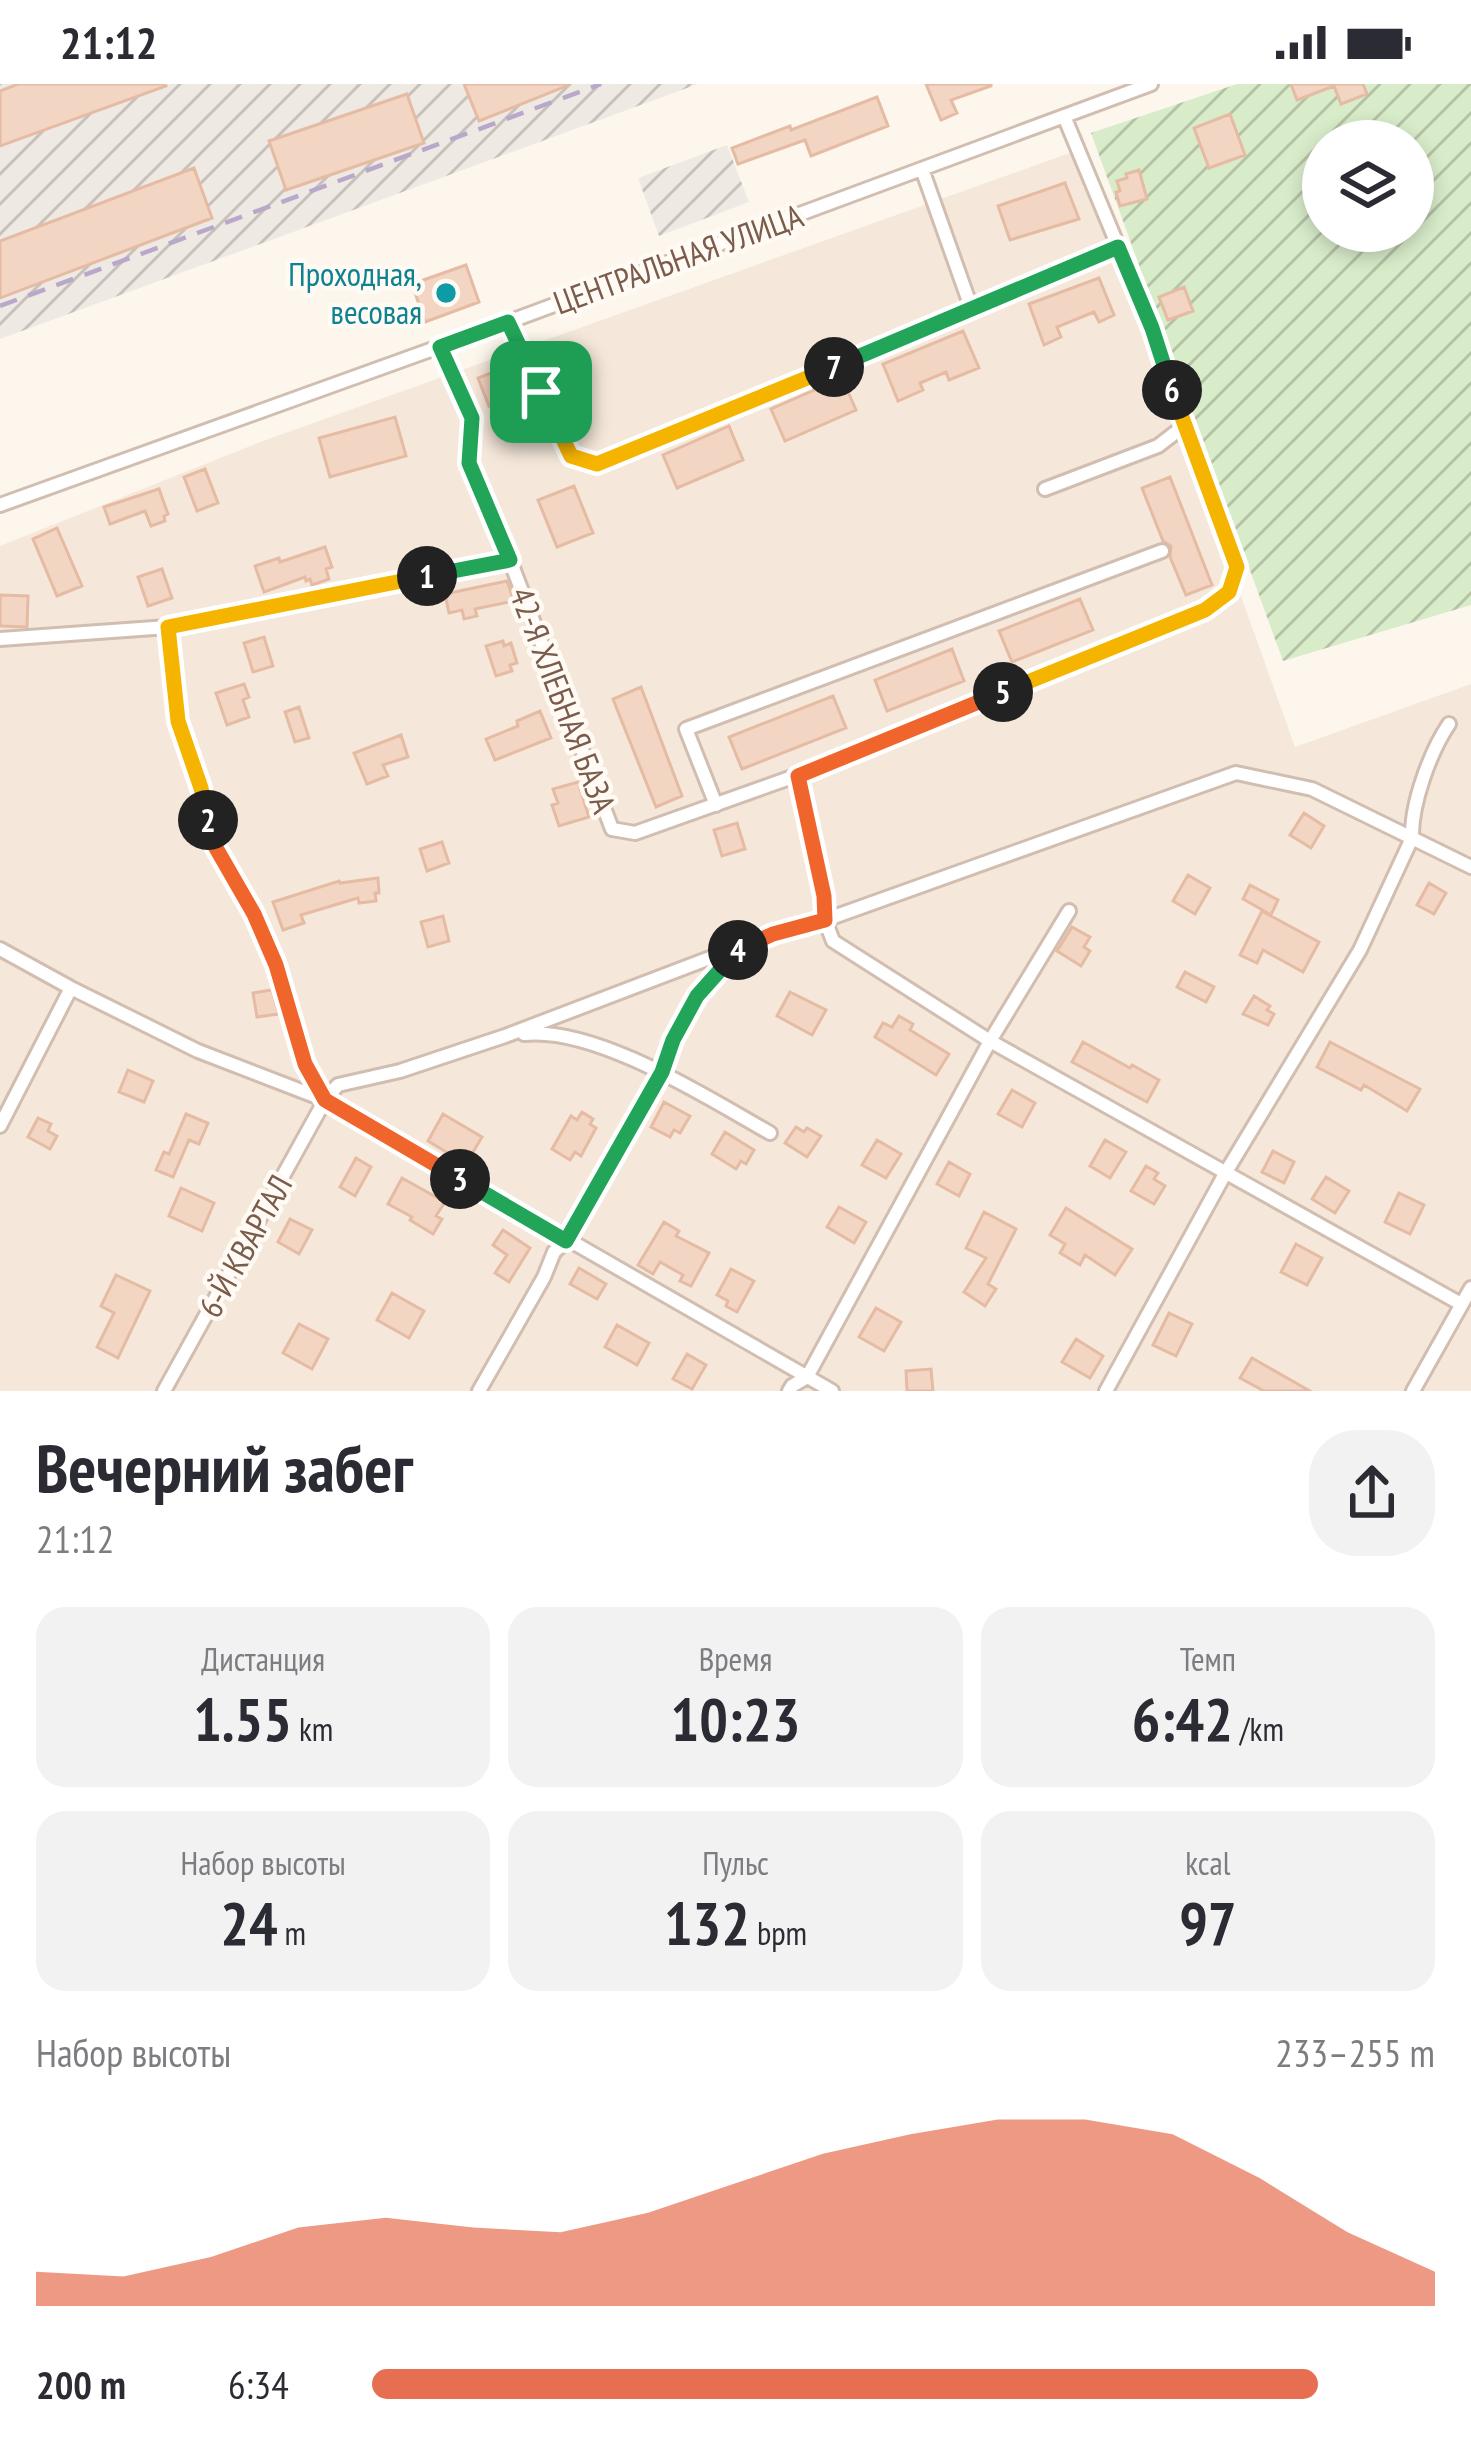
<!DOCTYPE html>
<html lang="ru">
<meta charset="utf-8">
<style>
body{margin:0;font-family:"PT Sans Narrow",sans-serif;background:#f2f2f3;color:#2b2b33;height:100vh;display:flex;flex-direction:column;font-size:45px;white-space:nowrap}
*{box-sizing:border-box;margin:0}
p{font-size:39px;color:#7c7c81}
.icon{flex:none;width:66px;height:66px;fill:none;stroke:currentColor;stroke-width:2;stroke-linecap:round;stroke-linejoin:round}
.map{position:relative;height:1307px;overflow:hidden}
.panel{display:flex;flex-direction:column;background:#fff;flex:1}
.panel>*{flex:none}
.buttons{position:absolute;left:1302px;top:36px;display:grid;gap:24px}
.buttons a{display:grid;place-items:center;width:132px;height:132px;border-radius:50%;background:#fff;box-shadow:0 6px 18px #0003;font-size:60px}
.pin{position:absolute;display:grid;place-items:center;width:102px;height:102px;color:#fff;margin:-51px;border-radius:24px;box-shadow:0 6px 18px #0006}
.km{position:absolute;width:60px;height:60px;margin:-30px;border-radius:50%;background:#222;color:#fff;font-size:33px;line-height:60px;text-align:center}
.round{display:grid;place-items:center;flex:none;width:126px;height:126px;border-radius:48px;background:#f2f2f3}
.head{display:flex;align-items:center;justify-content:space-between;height:204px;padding:0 36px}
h1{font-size:66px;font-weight:800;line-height:90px}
.stats{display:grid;grid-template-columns:repeat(3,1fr);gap:18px;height:204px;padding:12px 36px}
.stats div{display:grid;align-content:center;border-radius:30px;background:#f2f2f3;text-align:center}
.stats b{font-size:60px;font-weight:800}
.stats small{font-size:33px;font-weight:400}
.stats p{font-size:33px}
.chart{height:336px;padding:24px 36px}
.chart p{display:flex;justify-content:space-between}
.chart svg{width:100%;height:216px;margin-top:12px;fill:#e76f51;opacity:.7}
ul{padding:0 36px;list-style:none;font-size:39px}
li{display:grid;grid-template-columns:192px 144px 1fr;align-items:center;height:90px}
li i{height:30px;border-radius:15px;background:#e76f51}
.status{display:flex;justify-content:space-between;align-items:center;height:84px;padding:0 60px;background:#fff;direction:ltr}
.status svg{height:33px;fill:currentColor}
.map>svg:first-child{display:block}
.residential{fill:#f5e8da}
.industrial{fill:url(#industrial-furrows)}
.garden{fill:url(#garden-furrows);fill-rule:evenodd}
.building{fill:#f3d5c3;stroke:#e6bba3;stroke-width:3}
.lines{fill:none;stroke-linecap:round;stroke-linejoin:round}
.minor-casing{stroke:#d1beb0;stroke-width:18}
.minor{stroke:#fff;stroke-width:12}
.rail{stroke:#b9a8c9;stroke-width:4.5;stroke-dasharray:18 12;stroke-linecap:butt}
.split-1-casing{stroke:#fff;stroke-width:24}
.split-2-casing{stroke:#fff;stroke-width:24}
.split-3-casing{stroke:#fff;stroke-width:24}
.split-4-casing{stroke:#fff;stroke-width:24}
.split-5-casing{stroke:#fff;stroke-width:24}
.split-6-casing{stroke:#fff;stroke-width:24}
.split-7-casing{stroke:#fff;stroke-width:24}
.split-8-casing{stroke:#fff;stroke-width:24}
.split-1{stroke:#22a559;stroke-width:15}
.split-2{stroke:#f5b400;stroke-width:15}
.split-3{stroke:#f0652b;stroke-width:15}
.split-4{stroke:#22a559;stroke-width:15}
.split-5{stroke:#f0652b;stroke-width:15}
.split-6{stroke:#f5b400;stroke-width:15}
.split-7{stroke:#22a559;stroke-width:15}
.split-8{stroke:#f5b400;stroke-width:15}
.culture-dot{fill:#0f9aa8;stroke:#fffaf3;stroke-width:4.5}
.labels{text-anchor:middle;stroke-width:9;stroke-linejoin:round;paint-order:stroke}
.street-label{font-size:33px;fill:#7a5c4d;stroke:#fffaf3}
.culture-label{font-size:33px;fill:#0d838f;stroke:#fffaf3;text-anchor:end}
</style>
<div class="status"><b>21:12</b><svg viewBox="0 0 49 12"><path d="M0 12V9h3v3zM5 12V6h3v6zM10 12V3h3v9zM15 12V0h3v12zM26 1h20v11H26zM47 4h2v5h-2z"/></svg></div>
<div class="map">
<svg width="1471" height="1307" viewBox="0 0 1471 1307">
<defs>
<pattern id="industrial-furrows" width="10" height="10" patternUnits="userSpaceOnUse" patternTransform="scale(3)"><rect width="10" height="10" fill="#efe9e4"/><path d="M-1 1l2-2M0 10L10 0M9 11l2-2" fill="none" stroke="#c7c0bb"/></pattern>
<pattern id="garden-furrows" width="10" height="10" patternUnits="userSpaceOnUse" patternTransform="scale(3)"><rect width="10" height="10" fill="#d8ecc9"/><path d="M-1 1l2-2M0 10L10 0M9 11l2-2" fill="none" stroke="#b4c2a5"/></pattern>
</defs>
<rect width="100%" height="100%" fill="#fdf6ec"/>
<!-- residential -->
<path class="residential" d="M1081 65 1295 663 1471 600V1307H0V462L263 357Z"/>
<!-- industrial -->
<path class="industrial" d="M0 0H698L0 255Z
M727 61 749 118 659 152 638 94Z"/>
<!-- garden -->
<path class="garden" d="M1237 0H1471V521L1283 577 1091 49ZM1323 57H1413V147H1323Z"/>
<!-- building -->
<path class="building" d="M18 0H165L166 2 0 62V7Z
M464 0H569V1L479 37Z
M926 0H991V2L951 16 957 29 941 36Z
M1291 0H1363L1367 10 1341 20 1334 2 1297 16Z
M407 10 424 59 286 106 269 57Z
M877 13 888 42 811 72 805 56 738 80 732 64 790 42 791 46Z
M1230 30 1245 71 1209 84 1194 44Z
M194 84 212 134 0 214V157Z
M1139 86 1147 115 1120 122 1116 108 1120 107 1117 97 1127 94 1126 90Z
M1065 99 1079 135 1010 156 998 122Z
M466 181 479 218 425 238 412 200Z
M1099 194 1114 231 1099 238 1094 228 1057 243 1061 253 1044 261 1029 220Z
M1184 203 1193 227 1168 236 1159 213Z
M963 247 979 284 949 296 946 288 920 299 923 306 898 317 883 280Z
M514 280 525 309 489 322 478 294Z
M842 294 856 326 785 357 771 325Z
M395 333 406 372 330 393 319 354Z
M729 342 743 376 677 404 663 371Z
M205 385 218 419 197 427 184 393Z
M1170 393 1212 501 1186 511 1170 473 1171 462 1163 457 1142 404Z
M574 402 593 449 557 463 538 416Z
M159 405 168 430 164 432 165 437 151 442 145 427 110 440 104 423Z
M57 444 82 502 57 512 33 455Z
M325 463 332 483 326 485 329 495 312 501 310 495 306 497 305 493 264 508 255 482 279 474 280 478Z
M162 485 172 514 148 522 138 493Z
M507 497 514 517 475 525 477 532 464 535 462 526 449 529 445 510Z
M0 511 28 512 27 543 0 542Z
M1080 515 1093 546 1012 578 999 547Z
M264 553 273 582 253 588 244 559Z
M503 557 504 562 511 559 517 579 510 581 512 587 496 592 486 562Z
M952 565 964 597 887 627 875 596Z
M244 600 249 613 243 616 249 633 227 641 216 609Z
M641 603 682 712 656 723 613 615Z
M833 612 846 644 742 685 729 653Z
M299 623 309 654 295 658 285 628Z
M540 627 551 654 495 676 486 655 518 642 517 637Z
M401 651 408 673 383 681 388 692 367 700 354 669Z
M578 698 589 733 559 742 552 721 558 719 553 705Z
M1304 729 1324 742 1311 764 1290 751Z
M737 739 745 765 722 772 714 746Z
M442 758 449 779 427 787 420 765Z
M1188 791 1210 804 1195 830 1173 817Z
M378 794 379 809H375L376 817 359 819 358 814 301 831 304 839 283 846 273 818 339 797 340 799Z
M1429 799 1446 809 1434 830 1417 821Z
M1250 801 1278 816 1271 831 1243 815Z
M1262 827 1319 858 1303 888 1263 866 1257 879 1240 871Z
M443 832 449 857 428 863 421 838Z
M1072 843 1090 853 1084 863 1090 867 1081 882 1057 867Z
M1185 888 1214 903 1206 918 1177 903Z
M272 906 279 930 257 933 253 909Z
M790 908 826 926 812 951 777 932Z
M1254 912 1270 922 1267 926 1274 930 1268 941 1243 930Z
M899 932 913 940 910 946 949 970 936 991 875 953 883 939 892 943Z
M1083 958 1130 984 1132 981 1159 996 1147 1018 1072 978Z
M1330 958 1420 1005 1407 1027 1364 1001 1361 1006 1317 983Z
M128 986 153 997 144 1018 119 1008Z
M1012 1006 1035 1019 1022 1043 998 1030Z
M664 1018 690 1032 680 1049 674 1046 670 1053 651 1043Z
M582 1028 593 1035 590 1040 596 1044 581 1072 575 1068 570 1076 552 1065 571 1032 577 1036Z
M186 1030 208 1039 199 1060 189 1056 173 1093 156 1086 164 1068 169 1070Z
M443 1030 482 1053 466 1080 428 1057Z
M38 1034 51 1040 48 1047 57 1052 50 1065 28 1053Z
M796 1043 804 1048 807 1044 821 1052 807 1073 785 1059Z
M725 1048 754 1066 746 1080 741 1077 736 1085 712 1070Z
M877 1056 901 1070 886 1094 862 1081Z
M1105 1056 1126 1068 1110 1094 1090 1082Z
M1273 1067 1294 1078 1284 1099 1262 1088Z
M356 1074 371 1083 355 1112 340 1103Z
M949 1078 970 1090 959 1112 937 1100Z
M1146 1082 1158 1089 1154 1095 1165 1102 1154 1120 1131 1107Z
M1326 1093 1349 1107 1335 1129 1312 1115Z
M402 1094 445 1118 436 1132 442 1135 433 1150 410 1136 412 1133 388 1120Z
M181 1104 214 1119 202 1147 169 1132Z
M1399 1109 1424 1121 1410 1150 1385 1138Z
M839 1123 866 1138 854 1159 827 1143Z
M1066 1124 1132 1165 1115 1191 1085 1171 1080 1181 1060 1169 1065 1160 1050 1151Z
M984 1128 1016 1145 988 1200 996 1205 985 1222 964 1208 986 1174 966 1164Z
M290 1135 312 1146 299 1170 278 1158Z
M664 1138 679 1147 676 1152 709 1169 691 1202 680 1197 683 1191 660 1178 653 1190 638 1181Z
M503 1146 530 1164 509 1198 495 1189 507 1171 493 1161Z
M1296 1160 1322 1174 1307 1201 1281 1188Z
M579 1184 606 1200 597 1215 570 1200Z
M731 1185 754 1197 737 1228 726 1222 728 1217 717 1211Z
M116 1191 150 1207 118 1274 97 1263 114 1229 101 1222Z
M392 1209 424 1227 409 1254 377 1236Z
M876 1224 901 1238 884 1267 859 1253Z
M1169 1229 1192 1240 1176 1272 1153 1261Z
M299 1240 328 1255 312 1285 283 1269Z
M617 1241 649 1259 637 1281 605 1263Z
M1076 1255 1103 1272 1090 1294 1062 1278Z
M687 1270 706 1281 692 1305 673 1295Z
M1252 1274 1310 1307H1264L1240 1294Z
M931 1285 933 1307H907L906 1287Z"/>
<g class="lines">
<!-- minor casing -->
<g class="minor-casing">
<path id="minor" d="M922 85 972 226
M508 238 570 372 597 380 1118 163
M440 263 472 334 468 379 510 476 612 745 635 749 798 691 1205 526 1230 508 1237 483 1184 342 1152 244 1064 32
M1045 405 1158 362 1184 342
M0 421 508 238 1151 0
M168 543 178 637 201 703 212 757 254 830 276 881 305 981 325 1015
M0 555 168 543 510 476
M798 691 824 812 825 836 833 857 990 957 1461 1220
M716 721 686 645 1162 467
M0 865 71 904 198 967 325 1016 832 1307
M524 950C596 942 708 1014 770 1049
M0 1042 71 904
M164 1307 325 1016 338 1001 400 987 505 952 773 850 825 836 1236 689 1312 705 1471 783
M479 1307 544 1193 554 1168 566 1157 662 988 673 956 697 912 735 867
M789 1307 792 1302 807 1293 990 957 1069 827
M1106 1307 1226 1088 1360 866 1412 754C1411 720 1430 668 1449 640
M1413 1307 1471 1204"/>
</g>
<!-- minor -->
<use href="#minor" class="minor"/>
<!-- rail -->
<path class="rail" d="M0 222 601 0"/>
</g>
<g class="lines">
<!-- split-1 casing -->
<g class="split-1-casing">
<path id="split-1" d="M427 492 510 476 469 379 472 334 440 263 508 238 541 308"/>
</g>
<!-- split-2 casing -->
<g class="split-2-casing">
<path id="split-2" d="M208 736 201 704 178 637 168 543 427 492"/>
</g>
<!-- split-3 casing -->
<g class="split-3-casing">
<path id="split-3" d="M208 736 212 757 254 830 276 881 305 980 325 1016 460 1095"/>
</g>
<!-- split-4 casing -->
<g class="split-4-casing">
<path id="split-4" d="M460 1095 566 1157 662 988 673 956 697 912 738 866"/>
</g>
<!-- split-5 casing -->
<g class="split-5-casing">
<path id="split-5" d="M738 866 773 850 825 836 824 812 798 692 1003 608"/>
</g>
<!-- split-6 casing -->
<g class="split-6-casing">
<path id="split-6" d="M1003 608 1205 526 1229 508 1237 483 1172 306"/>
</g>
<!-- split-7 casing -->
<g class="split-7-casing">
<path id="split-7" d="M834 283 1118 163 1152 244 1172 306"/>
</g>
<!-- split-8 casing -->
<g class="split-8-casing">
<path id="split-8" d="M541 308 571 372 597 380 834 283"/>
</g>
<!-- split-1 -->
<use href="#split-1" class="split-1"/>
<!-- split-2 -->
<use href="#split-2" class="split-2"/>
<!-- split-3 -->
<use href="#split-3" class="split-3"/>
<!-- split-4 -->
<use href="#split-4" class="split-4"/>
<!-- split-5 -->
<use href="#split-5" class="split-5"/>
<!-- split-6 -->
<use href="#split-6" class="split-6"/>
<!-- split-7 -->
<use href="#split-7" class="split-7"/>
<!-- split-8 -->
<use href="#split-8" class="split-8"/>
</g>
<!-- markers -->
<circle class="culture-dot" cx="446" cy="209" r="12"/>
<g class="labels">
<!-- street labels -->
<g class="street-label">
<text transform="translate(678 175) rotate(-20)" y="12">ЦЕНТРАЛЬНАЯ УЛИЦА</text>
<text transform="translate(563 616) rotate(69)" y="12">42-Я ХЛЕБНАЯ БАЗА</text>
<text transform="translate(245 1162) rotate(-61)" y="12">6-Й КВАРТАЛ</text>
</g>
<!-- culture labels -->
<g class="culture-label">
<text x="422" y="202">Проходная,<tspan x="422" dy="38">весовая</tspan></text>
</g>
</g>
</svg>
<div class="buttons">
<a><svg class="icon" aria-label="layers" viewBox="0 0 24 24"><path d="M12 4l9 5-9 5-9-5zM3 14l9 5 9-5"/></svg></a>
</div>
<div class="pin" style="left:541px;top:308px;background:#1e9e55"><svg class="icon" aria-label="arrive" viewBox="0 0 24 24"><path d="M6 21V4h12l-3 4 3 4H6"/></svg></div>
<b class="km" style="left:427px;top:492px">1</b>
<b class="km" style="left:208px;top:736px">2</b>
<b class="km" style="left:460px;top:1095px">3</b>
<b class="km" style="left:738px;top:866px">4</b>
<b class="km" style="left:1003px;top:608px">5</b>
<b class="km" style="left:1172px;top:306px">6</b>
<b class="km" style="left:834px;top:283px">7</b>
</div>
<section class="panel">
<div class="head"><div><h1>Вечерний забег</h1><p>21:12</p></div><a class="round"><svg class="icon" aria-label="share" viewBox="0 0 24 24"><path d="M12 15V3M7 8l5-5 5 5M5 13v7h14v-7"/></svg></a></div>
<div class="stats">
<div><p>Дистанция</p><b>1.55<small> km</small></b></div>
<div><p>Время</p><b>10:23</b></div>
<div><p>Темп</p><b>6:42<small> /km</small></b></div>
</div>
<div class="stats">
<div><p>Набор высоты</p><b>24<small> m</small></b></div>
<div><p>Пульс</p><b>132<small> bpm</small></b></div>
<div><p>kcal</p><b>97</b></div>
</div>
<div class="chart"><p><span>Набор высоты</span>233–255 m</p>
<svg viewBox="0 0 160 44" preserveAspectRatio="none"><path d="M0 44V37L10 38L20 34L30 28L40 26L50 28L60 29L70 25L80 19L90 13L100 9L110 6L120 6L130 9L140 18L150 29L160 37V44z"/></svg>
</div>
<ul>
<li><b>200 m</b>6:34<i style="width:89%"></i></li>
</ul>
</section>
